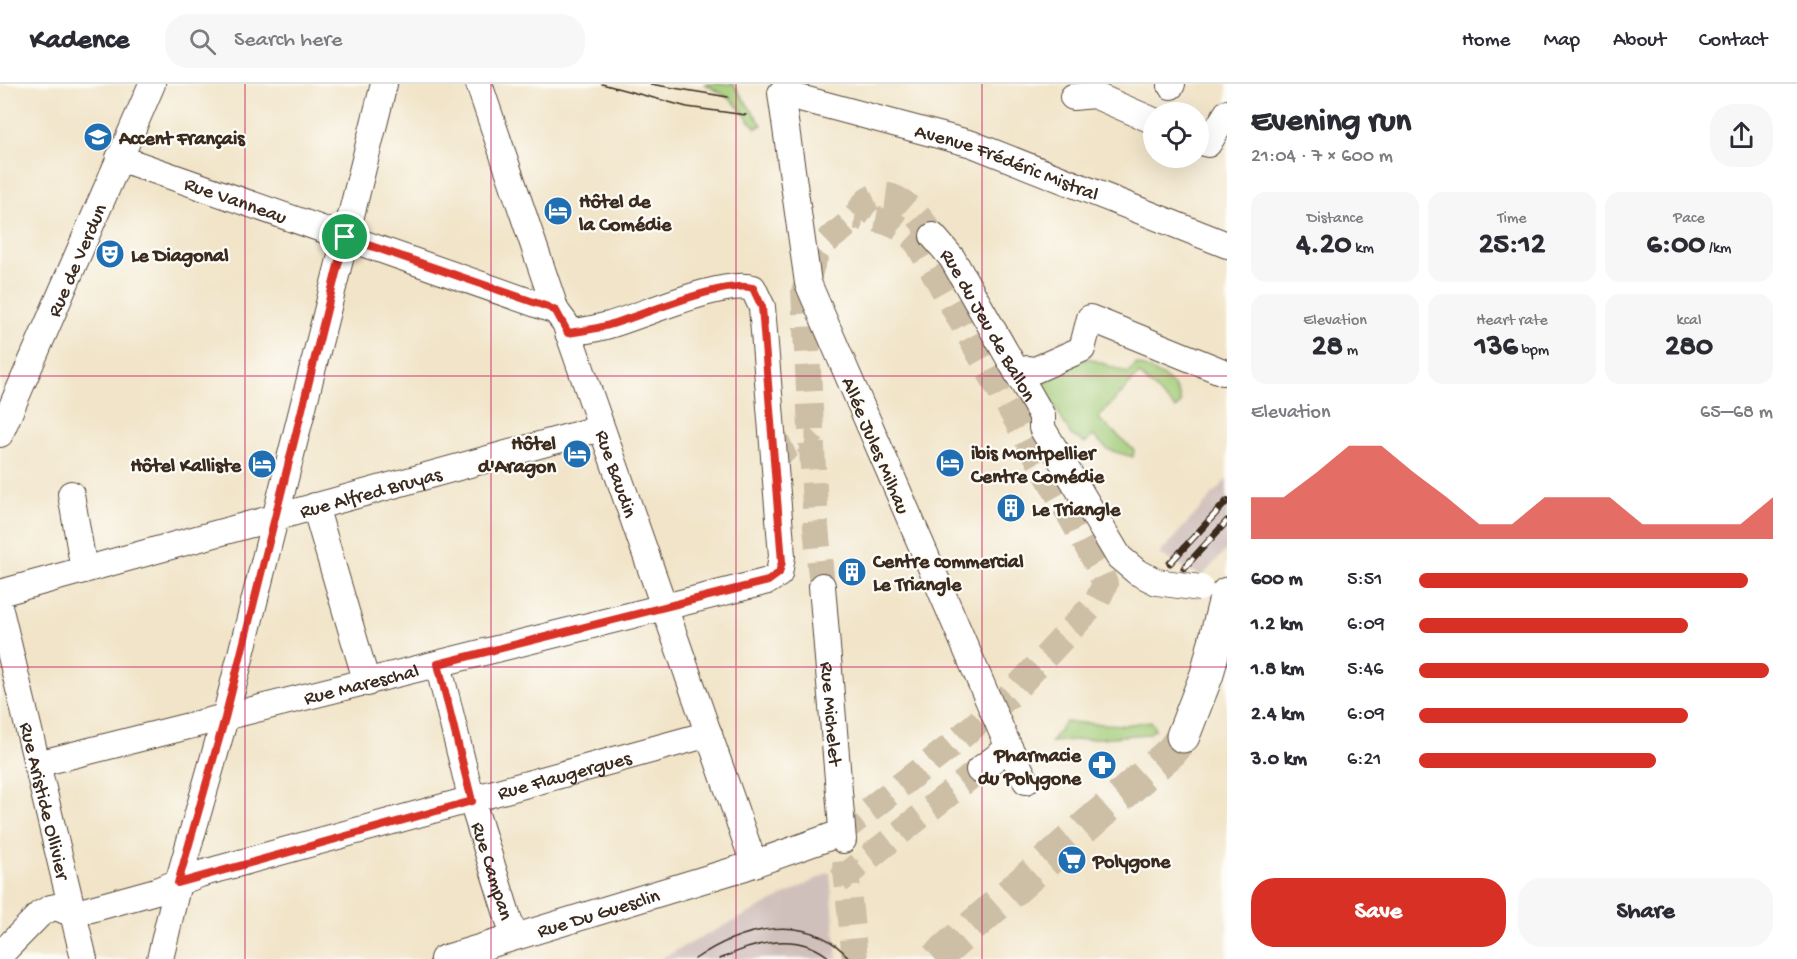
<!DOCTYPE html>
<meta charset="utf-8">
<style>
body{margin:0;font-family:"Gochi Hand",sans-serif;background:#f7f7f7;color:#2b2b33;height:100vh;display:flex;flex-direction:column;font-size:22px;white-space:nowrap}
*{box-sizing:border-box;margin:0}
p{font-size:20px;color:#7c7c81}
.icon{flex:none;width:33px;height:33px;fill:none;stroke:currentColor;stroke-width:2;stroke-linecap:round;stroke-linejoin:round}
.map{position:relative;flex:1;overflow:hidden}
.side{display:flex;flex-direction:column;background:#fff;width:570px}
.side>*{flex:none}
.controls{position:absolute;left:1143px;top:18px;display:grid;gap:12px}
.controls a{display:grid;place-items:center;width:66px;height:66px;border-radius:50%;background:#fff;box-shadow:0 6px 24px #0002;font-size:30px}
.pin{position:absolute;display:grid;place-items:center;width:51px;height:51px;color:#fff;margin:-26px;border:3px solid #fff;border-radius:50%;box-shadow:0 2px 6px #0007}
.round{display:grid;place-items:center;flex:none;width:63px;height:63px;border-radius:24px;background:#f7f7f7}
.headline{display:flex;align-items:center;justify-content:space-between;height:102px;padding:0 24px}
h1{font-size:33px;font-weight:800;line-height:45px}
.stats{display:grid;grid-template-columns:repeat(3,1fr);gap:9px;height:102px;padding:6px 24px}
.stats div{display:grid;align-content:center;border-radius:15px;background:#f7f7f7;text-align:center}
.stats b{font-size:30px;font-weight:800}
.stats small{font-size:16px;font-weight:400}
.stats p{font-size:16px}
.chart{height:168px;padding:12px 24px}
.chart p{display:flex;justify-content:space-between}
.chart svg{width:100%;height:108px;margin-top:6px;fill:#d93025;opacity:.7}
.cta{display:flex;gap:12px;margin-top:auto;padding:12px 24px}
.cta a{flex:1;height:69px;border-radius:24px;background:#d93025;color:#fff;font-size:24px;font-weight:800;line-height:69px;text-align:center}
.cta a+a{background:#f7f7f7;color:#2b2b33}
ul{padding:0 24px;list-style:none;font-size:20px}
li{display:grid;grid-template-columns:96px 72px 1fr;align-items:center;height:45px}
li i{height:15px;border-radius:8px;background:#d93025}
header{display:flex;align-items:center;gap:36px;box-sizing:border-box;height:84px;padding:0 30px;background:#fff;border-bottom:2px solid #e1e1e2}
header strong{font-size:28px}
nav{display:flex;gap:33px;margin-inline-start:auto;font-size:21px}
.search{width:420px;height:54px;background:#f7f7f7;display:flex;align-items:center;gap:15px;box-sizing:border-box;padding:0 21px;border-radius:24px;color:#7c7c81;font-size:22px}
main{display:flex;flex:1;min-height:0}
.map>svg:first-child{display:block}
.industrial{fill:#d0c0bc}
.green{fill:#a1ca76;stroke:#6e7a4a;stroke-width:1.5}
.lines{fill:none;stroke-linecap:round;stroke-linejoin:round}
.street-tunnel{stroke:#cdbfa6;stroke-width:26;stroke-dasharray:26 13;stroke-linecap:butt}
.secondary-tunnel{stroke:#cdbfa6;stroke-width:33;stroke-dasharray:33 16;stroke-linecap:butt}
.street-casing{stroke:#564638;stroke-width:28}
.secondary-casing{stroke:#564638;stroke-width:35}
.street{stroke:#fff;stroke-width:26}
.secondary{stroke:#fff;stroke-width:33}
.tram{stroke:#3b2a1e;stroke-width:1.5}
.rail-casing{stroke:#3b2a1e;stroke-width:7}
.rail{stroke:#fdfcf7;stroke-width:4.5;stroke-dasharray:14;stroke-linecap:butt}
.street-bridge-casing{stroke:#564638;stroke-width:28;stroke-linecap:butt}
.street-bridge{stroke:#fff;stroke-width:26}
.route-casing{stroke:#fff;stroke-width:12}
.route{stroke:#d93025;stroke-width:8}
.grid{fill:none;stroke:#c2185b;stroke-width:1.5;stroke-opacity:0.55}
.labels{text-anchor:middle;stroke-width:4.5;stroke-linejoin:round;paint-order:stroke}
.poi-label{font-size:20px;font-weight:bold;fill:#3b2a1e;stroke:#fdfcf7;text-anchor:start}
.street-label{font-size:20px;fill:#3b2a1e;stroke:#fdfcf7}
</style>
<header>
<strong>Kadence</strong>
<div class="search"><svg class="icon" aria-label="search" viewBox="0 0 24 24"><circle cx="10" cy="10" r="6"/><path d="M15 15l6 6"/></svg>Search here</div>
<nav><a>Home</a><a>Map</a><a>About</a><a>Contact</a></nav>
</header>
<main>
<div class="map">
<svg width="1227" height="875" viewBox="0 0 1227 875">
<rect width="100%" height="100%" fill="#fdfcf7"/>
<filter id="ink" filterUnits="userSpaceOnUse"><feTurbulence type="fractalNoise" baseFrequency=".0167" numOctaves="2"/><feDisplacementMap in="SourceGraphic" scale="12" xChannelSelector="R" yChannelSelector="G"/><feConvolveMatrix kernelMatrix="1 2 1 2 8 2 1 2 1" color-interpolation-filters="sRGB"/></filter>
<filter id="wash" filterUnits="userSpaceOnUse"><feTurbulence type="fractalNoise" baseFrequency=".008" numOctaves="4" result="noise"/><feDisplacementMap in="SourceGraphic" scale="24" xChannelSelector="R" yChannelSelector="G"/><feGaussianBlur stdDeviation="1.35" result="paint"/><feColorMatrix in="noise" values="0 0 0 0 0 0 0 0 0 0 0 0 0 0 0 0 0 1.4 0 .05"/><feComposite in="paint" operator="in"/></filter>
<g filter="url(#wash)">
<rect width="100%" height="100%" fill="#f1e4c8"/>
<!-- industrial -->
<path class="industrial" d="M1227 395V465L1202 492 1159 470Z
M830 788 837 875H660L661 874Z"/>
<!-- green -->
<path class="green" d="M705 0H733L762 41 756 44 732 16Z
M1089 274 1127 289 1137 280C1156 289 1178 295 1181 319L1176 325 1139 290 1098 334 1134 366 1133 373 1109 366 1093 352 1085 359 1071 351 1041 298 1042 292Z
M1151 637 1155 645 1148 650 1051 658 1065 638 1124 641Z"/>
</g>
<g filter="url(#ink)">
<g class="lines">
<!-- street-tunnel -->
<path class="street-tunnel" d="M775 379C782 366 791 357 806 358L814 366
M822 502 816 443 804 207C809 195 811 178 818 167 828 153 845 145 856 132 860 127 862 121 867 117 892 97 921 133 933 152
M838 750 947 665 1010 611 1097 517 1105 500 1098 482 918 160C900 139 882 135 855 133
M845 777 855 875
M839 797 979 686"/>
<!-- secondary-tunnel -->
<path class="secondary-tunnel" d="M935 875 1172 667 1183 652"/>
<!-- street casing -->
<g class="street-casing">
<g id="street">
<path id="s1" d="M479 0 556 227 565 239 754 780"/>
<path d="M1171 2 1172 0"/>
<path d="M1073 13 1094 11 1154 37"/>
<path d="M1198 56 1208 60 1227 29"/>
<path id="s2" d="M119 74 556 227"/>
<path id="s3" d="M933 152 952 174 1042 332V344L1119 473 1137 488"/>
<path d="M1018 290 1028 285 1035 286 1082 265 1090 234 1223 288"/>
<path id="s4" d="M0 350 152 0"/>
<path d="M71 410 84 486"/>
<path d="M315 422 367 599"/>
<path id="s5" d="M822 502 843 756"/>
<path id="s6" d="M0 509 601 344"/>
<path id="s7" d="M0 526 84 875"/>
<path id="s8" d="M438 580 472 717 514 853"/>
<path id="s9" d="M37 680 768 497 779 490 782 472 762 223 753 204C722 195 642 232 609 241 596 245 582 247 568 249"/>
<path d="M979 686 1009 664"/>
<path id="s10" d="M1026 697 1006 657 808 199 781 9 972 60 1227 161"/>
<path id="s11" d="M0 871 40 830 51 824 56 823 73 830 156 807 200 790 709 650"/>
<path d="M160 875 178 799 225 634 384 0"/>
<path id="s12" d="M443 875 745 783 838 750"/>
</g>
</g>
<!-- secondary casing -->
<g class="secondary-casing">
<path id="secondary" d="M1183 652 1207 590 1227 510"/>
</g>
<!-- street -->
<use href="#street" class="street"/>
<!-- secondary -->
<use href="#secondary" class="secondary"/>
<!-- tram -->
<path class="tram" d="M602 0 687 23 746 31
M650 0 728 13
M695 875C741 843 808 826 850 875
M720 875C755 858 798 846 831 875"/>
<!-- rail casing -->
<g class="rail-casing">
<path id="rail" d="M1170 479 1227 417
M1184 484 1227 437"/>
</g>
<!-- rail -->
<use href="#rail" class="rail"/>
<!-- street-bridge casing -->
<g class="street-bridge-casing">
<path id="street-bridge" d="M1137 488 1157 498 1200 504"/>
</g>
<!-- street-bridge -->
<use href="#street-bridge" class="street-bridge"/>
</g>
</g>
<g class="lines" filter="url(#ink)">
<!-- route casing -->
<g class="route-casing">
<path id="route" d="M345 153 548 223 556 227 568 249C582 247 596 245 609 241 642 232 723 195 753 204L762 223 782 478 779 489 768 497 438 580 472 717 178 799 225 634Z"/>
</g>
<!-- route -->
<use href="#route" class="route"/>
</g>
<!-- grid -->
<path class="grid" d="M245 0V875M491 0V875M736 0V875M982 0V875M0 292H1227M0 583H1227"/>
<!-- icons -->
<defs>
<g id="university-disc" transform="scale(1.5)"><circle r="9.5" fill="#1f6fb2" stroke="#fdfcf7"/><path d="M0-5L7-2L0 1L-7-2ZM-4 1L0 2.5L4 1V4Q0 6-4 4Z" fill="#fff"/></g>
<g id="hotel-disc" transform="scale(1.5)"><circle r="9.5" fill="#1f6fb2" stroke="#fdfcf7"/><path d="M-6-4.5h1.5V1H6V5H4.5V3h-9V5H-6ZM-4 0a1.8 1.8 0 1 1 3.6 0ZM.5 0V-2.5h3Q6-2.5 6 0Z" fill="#fff"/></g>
<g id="theatre-disc" transform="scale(1.5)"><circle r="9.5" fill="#1f6fb2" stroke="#fdfcf7"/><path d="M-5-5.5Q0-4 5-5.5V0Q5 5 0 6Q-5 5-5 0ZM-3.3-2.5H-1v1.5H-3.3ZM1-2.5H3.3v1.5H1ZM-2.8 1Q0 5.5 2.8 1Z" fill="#fff"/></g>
<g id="building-disc" transform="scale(1.5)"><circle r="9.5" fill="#1f6fb2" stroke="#fdfcf7"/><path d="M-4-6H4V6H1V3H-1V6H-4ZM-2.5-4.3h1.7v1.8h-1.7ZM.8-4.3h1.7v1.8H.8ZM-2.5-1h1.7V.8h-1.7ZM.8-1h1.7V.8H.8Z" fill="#fff"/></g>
<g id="pharmacy-disc" transform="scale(1.5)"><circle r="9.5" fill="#1f6fb2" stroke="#fdfcf7"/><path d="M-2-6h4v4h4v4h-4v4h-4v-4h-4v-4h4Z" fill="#fff"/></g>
<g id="supermarket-disc" transform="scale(1.5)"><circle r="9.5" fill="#1f6fb2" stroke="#fdfcf7"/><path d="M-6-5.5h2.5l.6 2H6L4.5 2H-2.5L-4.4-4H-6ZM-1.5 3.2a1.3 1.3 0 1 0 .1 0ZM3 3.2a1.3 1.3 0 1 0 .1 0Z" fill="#fff"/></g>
</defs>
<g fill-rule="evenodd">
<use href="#university-disc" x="98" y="53"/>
<use href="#hotel-disc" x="558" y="127"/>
<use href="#theatre-disc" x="110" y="170"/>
<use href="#hotel-disc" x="577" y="370"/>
<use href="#hotel-disc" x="950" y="379"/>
<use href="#hotel-disc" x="262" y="380"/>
<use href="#building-disc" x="1011" y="424"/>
<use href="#building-disc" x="852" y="488"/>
<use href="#pharmacy-disc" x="1102" y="681"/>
<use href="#supermarket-disc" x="1072" y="776"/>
</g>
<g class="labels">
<!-- poi labels -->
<g class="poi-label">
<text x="119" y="60">Accent Français</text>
<text x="579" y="123">Hôtel de<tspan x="579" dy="23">la Comédie</tspan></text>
<text x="131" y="177">Le Diagonal</text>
<text x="556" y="365" text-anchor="end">Hôtel<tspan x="556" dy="23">d'Aragon</tspan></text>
<text x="971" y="375">ibis Montpellier<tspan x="971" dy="23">Centre Comédie</tspan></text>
<text x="241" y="387" text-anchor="end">Hôtel Kalliste</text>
<text x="1032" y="431">Le Triangle</text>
<text x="873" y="483">Centre commercial<tspan x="873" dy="23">Le Triangle</tspan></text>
<text x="1081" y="677" text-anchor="end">Pharmacie<tspan x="1081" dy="23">du Polygone</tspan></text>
<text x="1093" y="783">Polygone</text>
</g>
<!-- street labels -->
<g class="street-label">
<text dy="7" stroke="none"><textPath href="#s10" startOffset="972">Avenue Frédéric Mistral</textPath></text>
<text dy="7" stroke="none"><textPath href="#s2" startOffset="124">Rue Vanneau</textPath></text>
<text dy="7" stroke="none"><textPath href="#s4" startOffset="190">Rue de Verdun</textPath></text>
<text dy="7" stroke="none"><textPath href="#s3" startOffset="105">Rue du Jeu de Ballon</textPath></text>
<text transform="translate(877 361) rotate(67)" y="7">Allée Jules Milhau</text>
<text dy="7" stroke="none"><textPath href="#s1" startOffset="414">Rue Baudin</textPath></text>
<text dy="7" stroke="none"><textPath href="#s6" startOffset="384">Rue Alfred Bruyas</textPath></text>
<text dy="7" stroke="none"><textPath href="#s9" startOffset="334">Rue Mareschal</textPath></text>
<text dy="7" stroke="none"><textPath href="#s5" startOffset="128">Rue Michelet</textPath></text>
<text dy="7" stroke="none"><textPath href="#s11" startOffset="604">Rue Flaugergues</textPath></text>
<text dy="7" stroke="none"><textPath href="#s7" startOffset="196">Rue Aristide Ollivier</textPath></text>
<text dy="7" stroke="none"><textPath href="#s8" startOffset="214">Rue Campan</textPath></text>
<text dy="7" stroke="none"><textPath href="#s12" startOffset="162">Rue Du Guesclin</textPath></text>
</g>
</g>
</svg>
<div class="controls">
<a><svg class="icon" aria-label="locate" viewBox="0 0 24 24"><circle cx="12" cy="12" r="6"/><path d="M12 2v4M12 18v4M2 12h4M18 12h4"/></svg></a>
</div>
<div class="pin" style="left:345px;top:153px;background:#1e9e55"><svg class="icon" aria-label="arrive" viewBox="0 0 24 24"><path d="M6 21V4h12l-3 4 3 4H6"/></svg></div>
</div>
<section class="side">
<div class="headline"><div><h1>Evening run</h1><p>21:04 · 7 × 600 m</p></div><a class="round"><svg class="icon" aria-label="share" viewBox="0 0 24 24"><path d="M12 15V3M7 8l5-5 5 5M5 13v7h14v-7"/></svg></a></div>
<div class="stats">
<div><p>Distance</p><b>4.20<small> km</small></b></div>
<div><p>Time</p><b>25:12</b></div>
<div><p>Pace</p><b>6:00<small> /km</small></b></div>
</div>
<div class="stats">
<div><p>Elevation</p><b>28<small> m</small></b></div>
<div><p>Heart rate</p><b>136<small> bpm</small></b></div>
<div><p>kcal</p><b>280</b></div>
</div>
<div class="chart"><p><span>Elevation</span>65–68 m</p>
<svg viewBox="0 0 160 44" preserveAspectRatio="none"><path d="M0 44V27L10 27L20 17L30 6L40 6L50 17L60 27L70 38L80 38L90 27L100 27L110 27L120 38L130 38L140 38L150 38L160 27V44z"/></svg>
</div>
<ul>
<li><b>600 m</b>5:51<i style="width:93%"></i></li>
<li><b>1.2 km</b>6:09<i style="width:76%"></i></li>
<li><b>1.8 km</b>5:46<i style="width:99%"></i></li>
<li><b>2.4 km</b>6:09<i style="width:76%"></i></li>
<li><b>3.0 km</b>6:21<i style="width:67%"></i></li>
</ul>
<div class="cta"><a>Save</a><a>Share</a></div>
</section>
</main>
